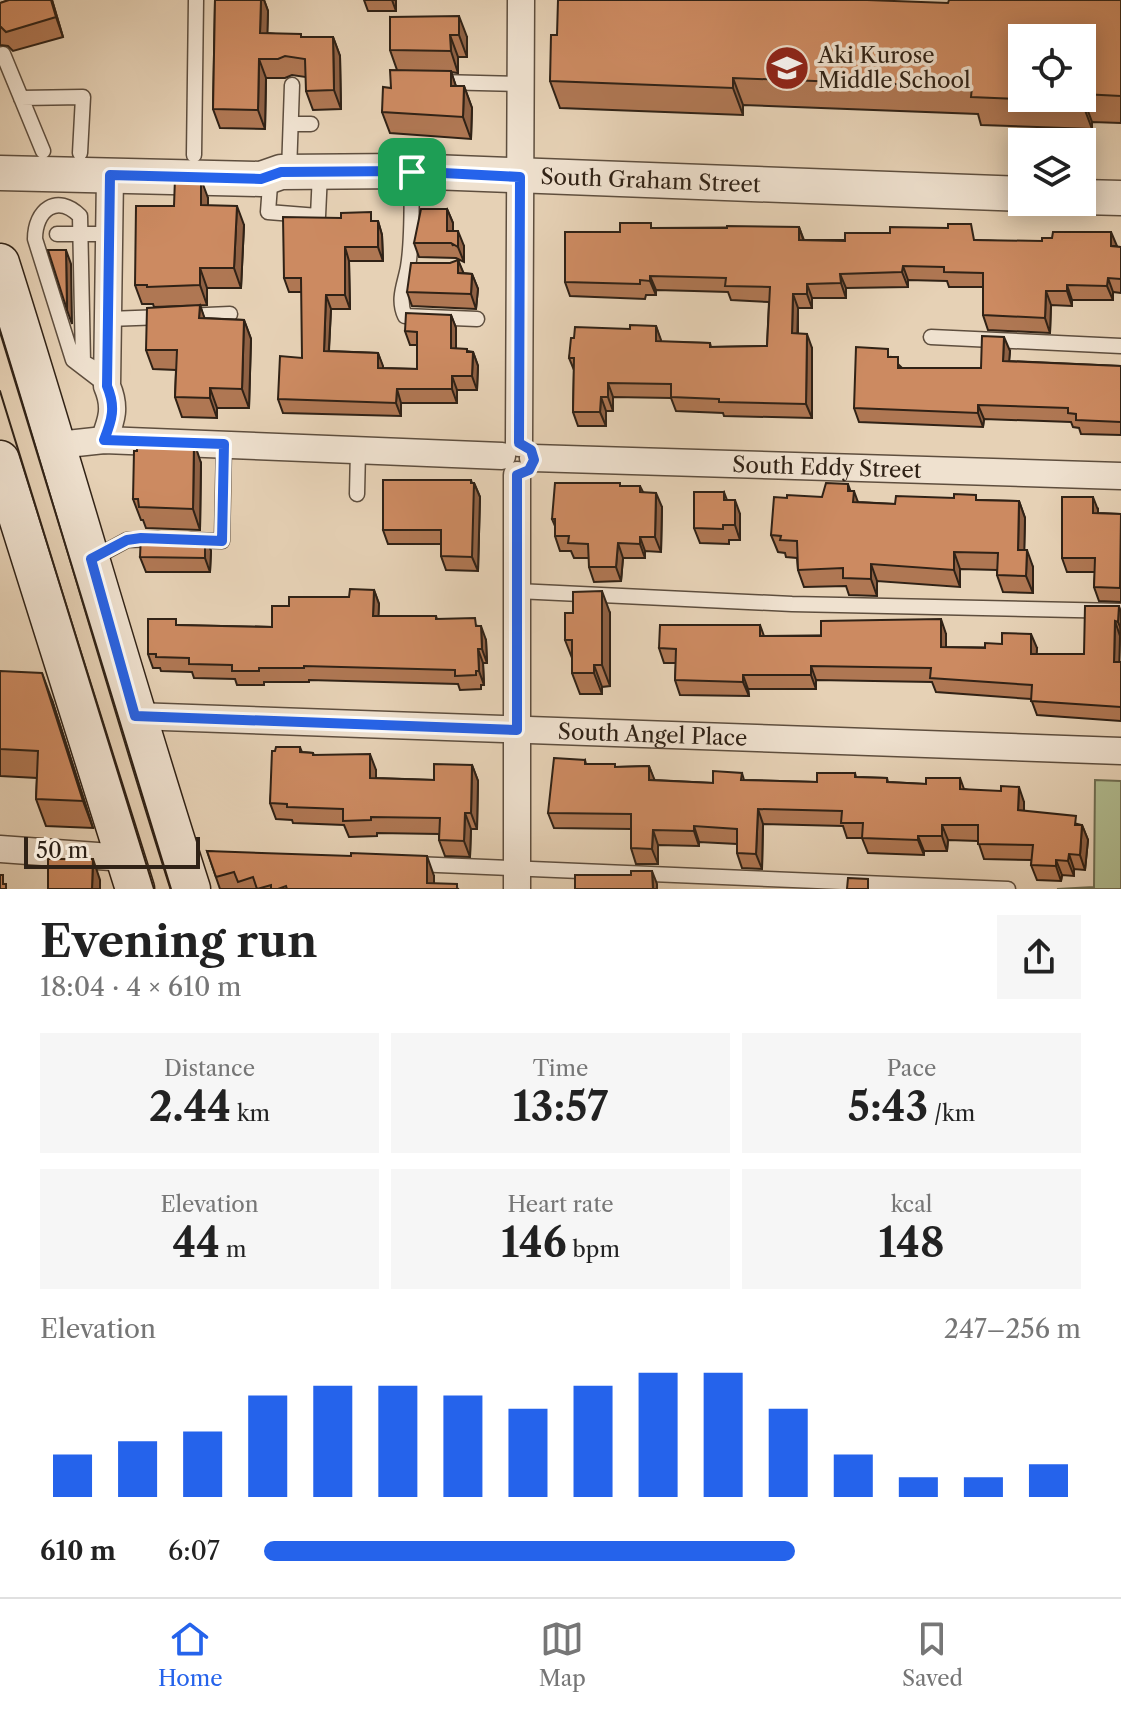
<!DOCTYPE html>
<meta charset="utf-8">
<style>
body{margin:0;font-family:"Libre Caslon Text",serif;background:#f6f6f6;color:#222;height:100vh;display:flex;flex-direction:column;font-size:30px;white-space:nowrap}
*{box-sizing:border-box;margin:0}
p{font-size:26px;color:#767676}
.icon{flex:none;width:44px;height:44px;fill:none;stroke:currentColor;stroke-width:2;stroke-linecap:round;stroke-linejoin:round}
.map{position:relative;height:889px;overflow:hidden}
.side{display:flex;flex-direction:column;background:#fff;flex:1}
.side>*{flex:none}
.controls{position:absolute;left:1008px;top:24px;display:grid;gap:16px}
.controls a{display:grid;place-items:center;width:88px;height:88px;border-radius:0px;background:#fff;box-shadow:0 4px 20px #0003;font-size:40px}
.scale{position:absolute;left:24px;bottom:20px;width:176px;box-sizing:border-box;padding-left:8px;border:4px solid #302216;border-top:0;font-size:22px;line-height:28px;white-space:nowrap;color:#302216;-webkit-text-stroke:6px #efe1cf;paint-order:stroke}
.pin{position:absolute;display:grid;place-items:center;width:68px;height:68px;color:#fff;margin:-34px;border-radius:16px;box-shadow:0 4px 12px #0006}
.round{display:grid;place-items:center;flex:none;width:84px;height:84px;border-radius:0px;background:#f6f6f6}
.headline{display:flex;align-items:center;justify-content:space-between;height:136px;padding:0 40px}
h1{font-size:44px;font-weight:700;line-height:60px}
.stats{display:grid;grid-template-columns:repeat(3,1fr);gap:12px;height:136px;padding:8px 40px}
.stats div{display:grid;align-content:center;border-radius:0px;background:#f6f6f6;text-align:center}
.stats b{font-size:40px;font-weight:700}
.stats small{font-size:22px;font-weight:400}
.stats p{font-size:22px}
.chart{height:224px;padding:16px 40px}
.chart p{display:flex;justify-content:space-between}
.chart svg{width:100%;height:144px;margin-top:8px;stroke:#2563eb;stroke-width:6}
ul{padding:0 40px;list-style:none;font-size:26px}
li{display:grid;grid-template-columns:128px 96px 1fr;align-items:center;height:60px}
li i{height:20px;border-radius:10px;background:#2563eb}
.dock{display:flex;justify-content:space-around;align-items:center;height:112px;border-top:2px solid #e0e0e0;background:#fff;font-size:22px;color:#767676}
.dock a{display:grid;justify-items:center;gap:4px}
.dock .active{color:#2563eb}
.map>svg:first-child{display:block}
.green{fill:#b1bc90;stroke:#706f53;stroke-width:2}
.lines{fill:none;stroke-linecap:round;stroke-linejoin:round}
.service-casing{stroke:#5e4e3e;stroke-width:17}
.minor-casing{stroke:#5e4e3e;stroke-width:29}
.tertiary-casing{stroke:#5e4e3e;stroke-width:37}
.secondary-casing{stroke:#302216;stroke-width:41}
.service{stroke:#efe1cf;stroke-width:14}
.minor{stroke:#efe1cf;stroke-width:26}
.tertiary{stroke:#efe1cf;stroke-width:34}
.secondary{stroke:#efe1cf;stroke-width:38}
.tram{stroke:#302216;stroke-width:2}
.wall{fill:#af7753;stroke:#302216;stroke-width:2}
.shaded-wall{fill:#8f6144;stroke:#302216;stroke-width:2}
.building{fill:#cc8a61;stroke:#302216;stroke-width:2}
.route-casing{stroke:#fff;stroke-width:16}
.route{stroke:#2563eb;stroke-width:10}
.labels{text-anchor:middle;stroke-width:7;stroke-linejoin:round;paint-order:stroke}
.poi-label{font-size:22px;fill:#302216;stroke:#efe1cf;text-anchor:start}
.street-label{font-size:22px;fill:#302216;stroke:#efe1cf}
</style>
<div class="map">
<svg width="1121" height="889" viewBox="0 0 1121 889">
<rect width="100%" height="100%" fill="#e6d1b5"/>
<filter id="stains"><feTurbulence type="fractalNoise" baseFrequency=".0025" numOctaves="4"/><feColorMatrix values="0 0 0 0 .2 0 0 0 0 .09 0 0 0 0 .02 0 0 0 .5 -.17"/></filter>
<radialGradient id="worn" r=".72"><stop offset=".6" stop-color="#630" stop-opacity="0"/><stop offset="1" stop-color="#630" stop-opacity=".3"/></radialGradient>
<!-- green -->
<path class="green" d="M1095 780 1121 781V889H1057L1094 887Z"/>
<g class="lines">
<!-- service casing -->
<g class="service-casing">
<path id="service" d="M3 54 43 151
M438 82 520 84
M21 98 83 97 80 153
M291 124H311
M194 155 196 0
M289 172 292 85
M412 172C411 203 413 237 408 267 405 284 397 299 405 316L477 319
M275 179 270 185 268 212 318 216 320 173
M57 234H109
M184 316 230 314
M108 319 163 317
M931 337 1121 346
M107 375 83 362 80 216C57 193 35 210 35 239L73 360 107 386
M357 494 358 450
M191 540 222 541 224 444
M92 559 127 540 158 539
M517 591 792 604 1121 611
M414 864 1008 889"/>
</g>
<!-- minor casing -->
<g class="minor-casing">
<g id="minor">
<path d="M104 440C112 419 116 407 107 386L110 175"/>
<path d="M519 443 521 0"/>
<path d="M58 445 104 440 502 456"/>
<path id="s1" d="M533 458 1121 476"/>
<path id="s2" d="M135 716 1121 751"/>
<path d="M0 849 125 858"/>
<path d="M517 889V475"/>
</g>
</g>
<!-- tertiary casing -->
<g class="tertiary-casing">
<g id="tertiary">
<path id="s3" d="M0 173 261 179 281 172 405 171 1022 194"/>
<path d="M1082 197 1121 198"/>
</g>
</g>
<!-- secondary casing -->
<g class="secondary-casing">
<path id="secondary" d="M0 263C66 471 124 681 191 889
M0 460 135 889"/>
</g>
<!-- service -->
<use href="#service" class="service"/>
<!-- minor -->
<use href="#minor" class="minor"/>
<!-- tertiary -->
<use href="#tertiary" class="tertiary"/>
<!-- secondary -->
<use href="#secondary" class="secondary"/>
<!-- tram -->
<path class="tram" d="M0 332 171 889
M0 391 154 889"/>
</g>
<!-- wall -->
<path class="wall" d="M9 0H52L63 37 13 51 8 46 0 45V3Z
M215 0H264L268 11 267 33 302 37H333L340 56 341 109 313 110 306 91V77L292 75 285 78H266L265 129 220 128 213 109Z
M364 0H396V11H368Z
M1121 0V123L1092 122V129L981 125 978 114 743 105V115L560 108 550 81 557 35 948 3Z
M390 17 467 37V57H458V73L451 72 456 86H464L472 108 471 139 390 133 382 112 397 70 390 50Z
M208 198V205L244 225 241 288H207V305L154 307 153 304H142L135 285 174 206Z
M447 209 453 223V231L464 246V262L456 258 419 257 414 243Z
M375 221H378L382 235 383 261H349L350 309H331L329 351 378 353 383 368 417 369V345H410L405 331 451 315 456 328V349L473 352 478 366 477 390H457V403H401V416L283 413 278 399 302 358V292H289L284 278Z
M799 227 804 240H977L1121 247V293L1113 292V300H1072V306L1051 305 1050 333 988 330 983 315V287H949L947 281 908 280V287L846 288V298H812V308H798V334L812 348V418L724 416 723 413 676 411 671 398 613 397V411H606V426H578L573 412 574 370 569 358 574 338 656 326 661 342 710 343 711 347 767 346 769 302 731 300 728 292 694 291 656 290V295H646L645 299 570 296 565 282 620 232 653 228Z
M458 260 463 273 472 274 478 289 476 309 412 306 407 292Z
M200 305 204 318 244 320 251 339 249 408H217V418L182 417 175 397 176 370 153 369 146 350Z
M1010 351 1009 361 1121 366V435L1081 434 1079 428 1073 427 1071 422 984 419 983 427 859 422 854 408 891 357 902 368H981Z
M201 463 200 530 146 528 143 520H141L133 499Z
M472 483H474L480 497 478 571 446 570 441 556V544H388L383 530Z
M621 486H640L643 492 662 507 661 552 645 551V558H623L621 581 594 582 589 567V558H574L571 551H560L555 536V526L552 519Z
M851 491 858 502 895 504 978 500 1019 501 1025 518 1024 550 1033 567V593L1003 592 997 575V570L960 569V587L877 581V596L849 595 846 586 804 587 798 570 797 558 786 557 785 553 778 552 771 535 787 498 822 497Z
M724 492 727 500 740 514V540H729V544L700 543 694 528Z
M1098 510V513L1121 514V602L1099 601 1094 587 1095 572H1067L1062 558Z
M205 536 211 551 210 572H146L140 557Z
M374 590 379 604 378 616H436L437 619 478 626 486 640 487 663H483L484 685H481V689L460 690 458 684 309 680V682H264V685H237L235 679 194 678 192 672 161 671 160 668H153L148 654 178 625 272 627 289 606 349 597Z
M1121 612 1119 662H1121V721L1037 715 1031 699 936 692 932 682 816 680V689H748L749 696 680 695 675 680 676 663H664L659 648 760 625 764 636 946 634V647L1037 648 1036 654H1084Z
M610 613V686L602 687V694H580L572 673V658L565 640Z
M0 671 52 700 93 828 46 826 36 799 37 778 0 776Z
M300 747 302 752 313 753 314 755 376 770V778L434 780 472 765 478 781 477 829H471L470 857 445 856 439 840V834L377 833V836L349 837 344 825 293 823 292 820 276 819 270 803 275 751Z
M585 760 586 764 616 767 649 766 654 780 713 783 742 773 744 780 817 782 855 773 856 777 887 778 888 782 926 784 960 778 964 789 1024 802V811L1082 825 1088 840 1085 870 1074 869V876L1062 875 1061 881 1037 880 1031 865 1032 860 984 859 978 841 948 840 947 851H924V855L868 853 862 838H847L843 826 763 824 762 869 742 868 737 853V844L699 842V846L658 845V864H636L631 848V829L554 828 548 813Z
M207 851 434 876V884L459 889H220Z"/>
<!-- shaded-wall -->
<path class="shaded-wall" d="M51 0H52L63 37 56 17Z
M261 0H264L268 11 267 52 260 33Z
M392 0H396V11Z
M459 16 467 37V57L459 35Z
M450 35 458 57V73L451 51Z
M333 37 340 56 341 109 334 90Z
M259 59 266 78 265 129 258 110Z
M451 71 458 93 451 86Z
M733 78 743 105V115L733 88Z
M464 86 472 108 471 139 463 117Z
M1082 95 1092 122V129L1082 102Z
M201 179 208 198V225L201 205Z
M237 206 244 225 241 288 234 268Z
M447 209 453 223V246L447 231Z
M378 221 382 235 383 261 378 247Z
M799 227 804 242 799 240Z
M458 231 464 246V262L458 247Z
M1111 232 1117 246H1111Z
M345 247 349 261 350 309 345 295Z
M66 250 71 264 72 324 67 310Z
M458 260 464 274 458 273Z
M903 266 908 280V287L902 272Z
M200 268 207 288V305L200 285Z
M472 274 478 289 476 309 471 294Z
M840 274 846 288V298L841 283Z
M650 276 656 290V295L650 281Z
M1108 278 1113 292V300L1107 286Z
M807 284 812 298V308L807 294Z
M1067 285 1072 300V306L1067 291Z
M1046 291 1051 305 1050 333 1045 318Z
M793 294 798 308 797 348 792 333Z
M326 295 331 309 328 365 324 351Z
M200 305 207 325 199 318Z
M451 315 456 328V362L451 348Z
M244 320 251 339 249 408 242 389Z
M656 326 661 340V356L656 341Z
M807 334 812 348V418L806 404Z
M1004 337 1010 351 1008 375 1003 361Z
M473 352 478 366 477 390 472 376Z
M378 353 383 366V382L378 368Z
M452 376 457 390V403L452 389Z
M608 383 613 397V411L608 397Z
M210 388 217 408V418L210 398Z
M397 389 401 403V416L396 403Z
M601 397 606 411V426L600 412Z
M978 405 984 419 983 427 978 413Z
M194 442 201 463 200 530 193 509Z
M471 480 474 489V483L480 497 478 571 472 557Z
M848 484 853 498 854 491 860 508 859 519 848 491Z
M656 493 662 507 661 552 655 537Z
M1093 497 1098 510V527L1093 513Z
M735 500 740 514V540L735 525Z
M1019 501 1025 518 1024 567 1018 550Z
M205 536 211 551 210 572 205 558Z
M640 537 645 551V558L640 544Z
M618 543 623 558 621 581 616 567Z
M1027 550 1033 567V593L1026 576Z
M954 552 960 569V587L954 570Z
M871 564 877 581V596L871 579Z
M374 590 379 604 378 630 373 616Z
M602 591 610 613V686L602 665Z
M1119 606 1121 612V629L1118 622Z
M941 619 946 634V661L941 647Z
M1115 621 1120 636 1119 676 1114 662Z
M481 626 486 640 487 663 482 649Z
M1031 634 1037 648 1036 669 1031 654Z
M478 649 483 663 484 685 479 671Z
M594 665 602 687V694L594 673Z
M811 666 816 680V689L811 675Z
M42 673 52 700 93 828 83 801Z
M743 675 748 689 749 696 743 682Z
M370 754 376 770V794L370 778Z
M472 765 478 781 477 829 471 813Z
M649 766 655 781 649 780Z
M1019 787 1024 802V826L1018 810Z
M758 809 763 824 762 869 756 854Z
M465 813 471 829 470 857 464 841Z
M942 825 948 840 947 851 942 836Z
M1082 825 1088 840 1085 870 1080 855Z
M694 826 699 842V846L694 831Z
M653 830 658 845V864L652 849Z
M918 836 924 851V855L918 840Z
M1069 854 1074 869V876L1068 861Z
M427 856 434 876V889L427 883Z
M93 859 100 880V889H92Z
M1056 860 1062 875 1061 881 1056 866Z
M652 871 657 884V889H653Z"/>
<!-- building -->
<path class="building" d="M9 0H51L56 17 6 32 0 26V3Z
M215 0H261L260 33 301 34V37H333L334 90 306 91 305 59 285 56 278 59H259L258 110 213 109Z
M558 0H867L948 3 949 0H1121V96L1082 94V38H1022V98H1082V102L971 97 972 87 733 78V88L550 81 551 35H557Z
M459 16V35H450L451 51 390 50V17Z
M390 70 451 71V86H464L463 117 382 112 383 87 391 88Z
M175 178 201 179V205L237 206 234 268H200V285L147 287V285H135L136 206H174Z
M421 209H447V231H458V247L451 243H414Z
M371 212V221H378V247H345V295H326L324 351 378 353V368L417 369V332L405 331 406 313 451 315V348L467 349V352H473L472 376H452V389H397L396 403 278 399 280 356 302 358 301 278H284L283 217 341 218V213Z
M620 223H651V228H727V226L799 227V240L845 241V233H890V227L948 228V224H971L974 240 1042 241V238H1052L1053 232H1111V246L1121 247V279L1108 278 1107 286 1067 285V291H1046L1045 318 983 315V273L944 272V267L903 266 902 272 840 274 841 283 807 284V294H793L792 333 807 334 806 404 719 402V399L671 397V384L608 383V397H601L600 412H573L574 358H569L571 338H574L575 327 630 329V325L656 326V341L710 343V347L767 346 770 287 725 286 726 278 689 277 650 276V281L640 280V284L565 282V232H620Z
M48 250H66L67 310Z
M458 260V273L472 274 471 294 407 292 411 263H450Z
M200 305 199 318 244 320 242 389 210 388V398L175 397 177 350H146L147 308Z
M982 336 1004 337 1003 361 1121 366V422L1076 420V414L1068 413V408L978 405V413L854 408 856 347 888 349V357H898V368H981Z
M137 441 194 442 193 509 139 507 138 499H133L134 451H137Z
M383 480H471V483H474L472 557 441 556V530H383Z
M555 483H620V486H640V492L656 493 655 537H640V544L618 543 616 567H589L588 544 568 543 569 536H555V519H552Z
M826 483 848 484V491H854L853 502 895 504 896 496 954 498V494L976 495V500L1019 501 1018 550H1027L1026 576 997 575 998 553 954 552V570L871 564V579L843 578V568L798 570 797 541 780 540 781 536 771 535 774 497 787 498V495L822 497Z
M694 492H724V500H735V525H723V529L694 528Z
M1062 497H1093V513L1121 514 1120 588 1094 587 1095 558H1062Z
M141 534 205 536V558L140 557Z
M350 589 374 590 373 616H436V619L475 618 476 626H481L482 649H478L479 671H476V675L455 676V670L304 666V668H259V671H232V665L189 664V658L156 657V654H148V619H176V625L272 627V606H289V597H349Z
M602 591V665H594V673H572V640H565V613H573V592Z
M1085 606H1119L1118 622 1115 621 1114 662H1121V707L1031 701 1032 685 930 678 931 668 811 666V675H743V682L675 680 676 649 659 648 660 625H760V636H821V621L941 619V647L985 648V643L1002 644V633L1031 634V654H1084Z
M0 671 42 673 83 801 36 799 38 751 0 749Z
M276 747H300V752L313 753V755L370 754V778L434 780V764L472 765 471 813H465L464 841 439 840 440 818 371 817V820L343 821V809L287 807V804L270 803 272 751H275Z
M554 758 585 760V764H615V767L649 766V780L713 783V771L742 773 741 780 817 782V773H855V777L887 778V782L926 784V778H960V789L1001 791V786L1019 787 1018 810 1076 816 1075 825H1082L1080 855 1069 854 1068 861 1056 860V866L1031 865 1033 845 978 844V825H942V836H918V840L862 838 863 823H841L842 811 758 809 756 854 737 853V829L694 826V831L653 830 652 849 631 848V814L548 813Z
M207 851 351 856V853L427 856V883L457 884V889H287L286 886 278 889H271V885L257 889 253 877 238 882 234 872 216 877Z
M48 859H93L92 889H48Z
M631 871H652L653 889H575V875H631Z
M0 875H3V884H6V889H0Z
M848 878 868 879V889H847Z"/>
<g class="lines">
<!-- route casing -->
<g class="route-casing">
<path id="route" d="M281 172 405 171 520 177 519 443 531 450 534 460 529 470 517 475V730L135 716 91 559 127 540 141 538 222 541 224 444 104 440C112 420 116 407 107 386L110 175 261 179Z"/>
</g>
<!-- route -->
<use href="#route" class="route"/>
</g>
<!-- icons -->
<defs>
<g id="school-disc" transform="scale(2.3)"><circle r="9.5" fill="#8f2418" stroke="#efe1cf"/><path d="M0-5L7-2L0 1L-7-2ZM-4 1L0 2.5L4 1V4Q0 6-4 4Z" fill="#fff"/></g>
</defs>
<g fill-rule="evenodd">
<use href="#school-disc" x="787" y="68"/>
</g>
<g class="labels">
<!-- poi labels -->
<g class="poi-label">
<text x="818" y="63">Aki Kurose<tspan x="818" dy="25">Middle School</tspan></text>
</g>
<!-- street labels -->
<g class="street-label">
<text dy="8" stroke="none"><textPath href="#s3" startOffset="652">South Graham Street</textPath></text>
<text dy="8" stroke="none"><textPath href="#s1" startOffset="294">South Eddy Street</textPath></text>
<text dy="8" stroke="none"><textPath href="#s2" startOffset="518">South Angel Place</textPath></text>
</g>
</g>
<rect width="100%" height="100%" filter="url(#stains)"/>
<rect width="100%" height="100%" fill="url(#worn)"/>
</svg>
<div class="controls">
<a><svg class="icon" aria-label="locate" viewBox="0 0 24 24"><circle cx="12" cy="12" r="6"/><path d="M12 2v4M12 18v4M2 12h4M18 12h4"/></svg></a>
<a><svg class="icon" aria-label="layers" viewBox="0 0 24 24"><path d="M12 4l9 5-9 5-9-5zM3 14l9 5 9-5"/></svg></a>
</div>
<div class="scale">50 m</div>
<div class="pin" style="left:412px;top:172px;background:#1e9e55"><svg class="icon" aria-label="arrive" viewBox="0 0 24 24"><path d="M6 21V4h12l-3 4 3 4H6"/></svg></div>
</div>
<section class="side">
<div class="headline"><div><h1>Evening run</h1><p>18:04 · 4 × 610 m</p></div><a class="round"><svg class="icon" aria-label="share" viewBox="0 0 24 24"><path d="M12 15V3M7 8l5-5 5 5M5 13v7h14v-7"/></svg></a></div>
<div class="stats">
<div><p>Distance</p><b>2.44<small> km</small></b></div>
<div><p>Time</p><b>13:57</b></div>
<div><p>Pace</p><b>5:43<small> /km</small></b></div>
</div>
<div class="stats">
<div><p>Elevation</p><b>44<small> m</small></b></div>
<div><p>Heart rate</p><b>146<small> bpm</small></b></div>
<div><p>kcal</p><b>148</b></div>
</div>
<div class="chart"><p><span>Elevation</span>247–256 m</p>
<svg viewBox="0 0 160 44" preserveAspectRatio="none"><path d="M5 44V31M15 44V27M25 44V24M35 44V13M45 44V10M55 44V10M65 44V13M75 44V17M85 44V10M95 44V6M105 44V6M115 44V17M125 44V31M135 44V38M145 44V38M155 44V34"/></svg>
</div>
<ul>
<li><b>610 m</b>6:07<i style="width:65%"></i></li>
</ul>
</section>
<nav class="dock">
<a class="active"><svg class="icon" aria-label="home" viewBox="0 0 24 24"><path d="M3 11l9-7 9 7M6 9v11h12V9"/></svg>Home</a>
<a><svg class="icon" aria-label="map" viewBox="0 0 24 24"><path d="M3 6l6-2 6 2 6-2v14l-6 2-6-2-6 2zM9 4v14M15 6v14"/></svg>Map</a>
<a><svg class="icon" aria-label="saved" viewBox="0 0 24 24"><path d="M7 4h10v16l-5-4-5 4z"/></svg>Saved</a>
</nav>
